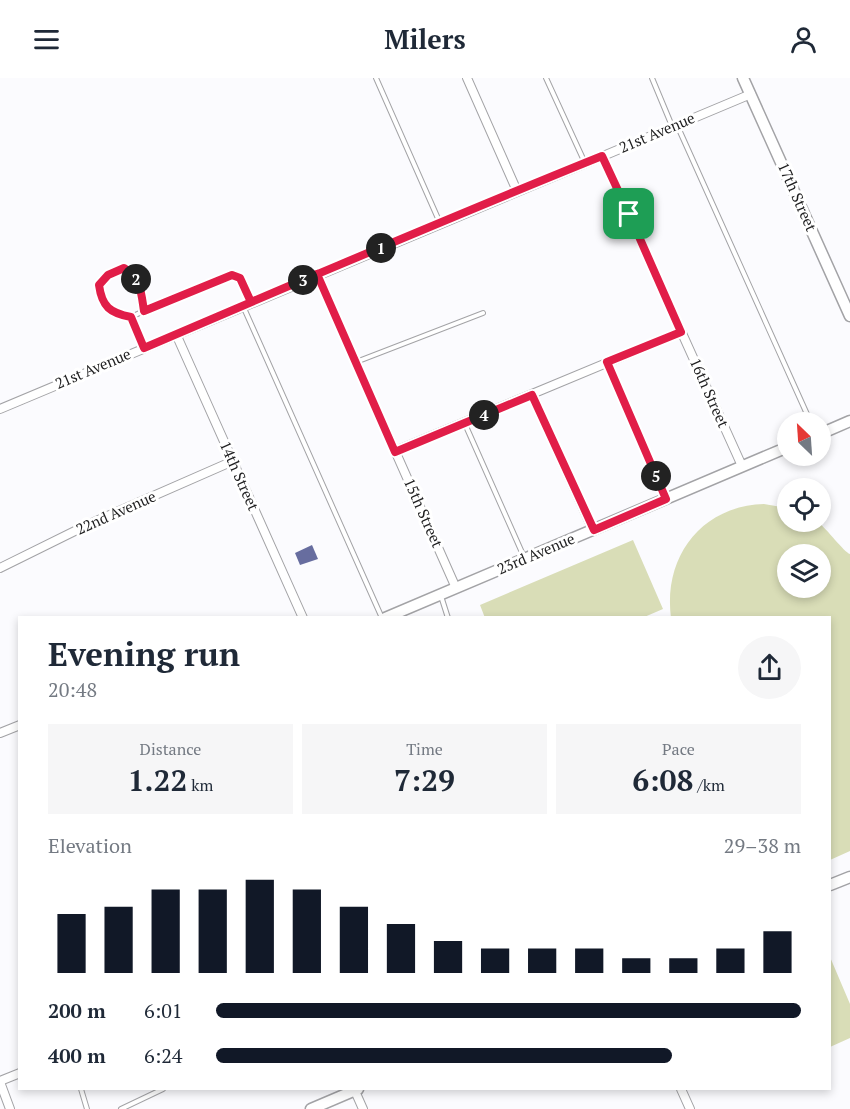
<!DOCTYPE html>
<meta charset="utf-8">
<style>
body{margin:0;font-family:"PT Serif",serif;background:#f6f6f7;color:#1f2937;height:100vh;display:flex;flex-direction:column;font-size:22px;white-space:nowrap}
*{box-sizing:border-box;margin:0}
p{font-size:20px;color:#747a83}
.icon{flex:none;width:33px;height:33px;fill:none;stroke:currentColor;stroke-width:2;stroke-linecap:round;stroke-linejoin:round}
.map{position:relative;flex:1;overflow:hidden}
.panel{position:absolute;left:18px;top:538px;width:813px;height:474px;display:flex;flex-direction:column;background:#fff;border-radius:0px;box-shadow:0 3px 9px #0003}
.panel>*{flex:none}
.needle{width:39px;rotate:335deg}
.buttons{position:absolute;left:777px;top:334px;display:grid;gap:12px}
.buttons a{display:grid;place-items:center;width:54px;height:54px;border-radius:50%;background:#fff;box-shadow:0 3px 9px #0003;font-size:30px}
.pin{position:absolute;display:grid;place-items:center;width:51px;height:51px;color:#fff;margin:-26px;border-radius:12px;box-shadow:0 3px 9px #0006}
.km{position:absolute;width:30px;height:30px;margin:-15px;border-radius:50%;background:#222;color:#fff;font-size:16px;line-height:30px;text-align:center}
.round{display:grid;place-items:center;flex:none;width:63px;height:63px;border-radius:32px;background:#f6f6f7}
.headline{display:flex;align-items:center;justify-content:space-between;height:102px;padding:0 30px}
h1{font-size:33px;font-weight:700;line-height:45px}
.metrics{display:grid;grid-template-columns:repeat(3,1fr);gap:9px;height:102px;padding:6px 30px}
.metrics div{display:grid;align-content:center;border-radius:0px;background:#f6f6f7;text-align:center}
.metrics b{font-size:30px;font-weight:700}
.metrics small{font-size:16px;font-weight:400}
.metrics p{font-size:16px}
.chart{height:168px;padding:12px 30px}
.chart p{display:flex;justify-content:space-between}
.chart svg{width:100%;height:108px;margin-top:6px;stroke:#111827;stroke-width:6}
ul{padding:0 30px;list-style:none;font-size:20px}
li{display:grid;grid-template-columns:96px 72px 1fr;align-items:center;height:45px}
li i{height:15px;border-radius:8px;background:#111827}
header{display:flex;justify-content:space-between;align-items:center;height:78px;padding:0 30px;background:#fff;font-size:27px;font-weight:700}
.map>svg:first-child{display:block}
.green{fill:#d9ddb7;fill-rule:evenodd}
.building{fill:#676d9f}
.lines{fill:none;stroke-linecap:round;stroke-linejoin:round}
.service-casing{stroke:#a3a3a6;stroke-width:6}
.minor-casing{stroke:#a3a3a6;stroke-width:10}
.tertiary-casing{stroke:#a3a3a6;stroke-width:13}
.service{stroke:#fff;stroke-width:4}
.minor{stroke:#fff;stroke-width:8}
.tertiary{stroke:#fff;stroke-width:10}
.route-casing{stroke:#fff;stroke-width:12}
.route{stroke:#e11d48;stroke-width:8}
.labels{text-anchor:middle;stroke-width:6;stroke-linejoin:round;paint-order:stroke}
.street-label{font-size:15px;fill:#1e1e1f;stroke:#fff}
</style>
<header><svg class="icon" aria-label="menu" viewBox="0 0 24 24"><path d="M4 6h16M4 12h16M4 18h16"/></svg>Milers<svg class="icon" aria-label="person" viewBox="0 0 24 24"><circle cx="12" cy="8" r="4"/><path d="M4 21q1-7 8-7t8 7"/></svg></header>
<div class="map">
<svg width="850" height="1031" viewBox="0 0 850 1031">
<rect width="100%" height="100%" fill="#fbfbfe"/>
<!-- green -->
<path class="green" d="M764 426 787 430 788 444H818C827 451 844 474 850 476V773L830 782V540H671C663 479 701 428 764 426ZM788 477H820V510H788Z
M633 462 663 531 642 540H485L480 527Z
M830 879 850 926V960L830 969Z"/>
<!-- building -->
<path class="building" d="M312 467 318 481 300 487 295 475Z"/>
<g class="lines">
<!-- service casing -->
<g class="service-casing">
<path id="service" d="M376 0 440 145
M546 0 585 85
M652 0 672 48
M677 47 811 345
M243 228 382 540
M131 239C110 235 102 229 99 207L108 197 124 190C141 200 141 214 144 233
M143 269 131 239 144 233 232 197 240 200 251 224
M356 284 483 235
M608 285 665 418
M465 346 524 479
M441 518 448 540
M81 1011 87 1031
M121 1031 163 1011"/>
</g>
<!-- minor casing -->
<g class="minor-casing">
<path id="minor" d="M467 0 517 113
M602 78 742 388
M317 197 456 510
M176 256 303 540
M532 317 593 452
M0 331 751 16
M395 373 681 254
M0 490 87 447 233 383
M0 655 20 647
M0 1003 20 995
M0 1004 10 1031
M681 1011 690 1031
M355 1013 363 1031"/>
</g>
<!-- tertiary casing -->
<g class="tertiary-casing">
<path id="tertiary" d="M743 0 850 238
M820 356 850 343
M385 540 788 369
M830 807 850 799
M311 1031 358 1011"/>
</g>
<!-- service -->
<use href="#service" class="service"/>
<!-- minor -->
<use href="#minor" class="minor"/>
<!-- tertiary -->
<use href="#tertiary" class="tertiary"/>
</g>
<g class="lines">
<!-- route casing -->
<g class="route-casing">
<path id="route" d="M629 136 602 78C485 125 368 175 251 224L240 200 232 197 144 233C141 214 141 200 124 190L108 197 99 207C102 229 110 235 131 239L144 270 317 196 395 374 532 317 594 452 666 421 607 284 681 254 629 136"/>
</g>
<!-- route -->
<use href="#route" class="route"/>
</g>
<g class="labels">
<!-- street labels -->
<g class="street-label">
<text transform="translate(657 55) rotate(-23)" y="5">21st Avenue</text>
<text transform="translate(797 119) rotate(66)" y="5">17th Street</text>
<text transform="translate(93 291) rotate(-23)" y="5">21st Avenue</text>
<text transform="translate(709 315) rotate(66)" y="5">16th Street</text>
<text transform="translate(239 398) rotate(66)" y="5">14th Street</text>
<text transform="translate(116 435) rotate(-24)" y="5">22nd Avenue</text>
<text transform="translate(423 435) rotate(66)" y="5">15th Street</text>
<text transform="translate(536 476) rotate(-23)" y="5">23rd Avenue</text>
</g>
</g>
</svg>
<div class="buttons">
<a><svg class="needle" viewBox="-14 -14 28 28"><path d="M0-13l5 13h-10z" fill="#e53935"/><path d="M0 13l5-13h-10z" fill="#747a83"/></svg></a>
<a><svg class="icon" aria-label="locate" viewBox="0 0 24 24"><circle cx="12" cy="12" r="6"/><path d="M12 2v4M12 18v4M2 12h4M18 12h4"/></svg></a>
<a><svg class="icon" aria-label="layers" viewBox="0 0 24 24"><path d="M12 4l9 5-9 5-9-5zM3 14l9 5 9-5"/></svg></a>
</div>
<div class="pin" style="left:629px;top:136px;background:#1e9e55"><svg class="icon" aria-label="arrive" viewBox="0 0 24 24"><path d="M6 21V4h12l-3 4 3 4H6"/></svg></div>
<b class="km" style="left:381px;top:170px">1</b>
<b class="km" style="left:136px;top:201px">2</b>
<b class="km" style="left:303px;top:202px">3</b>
<b class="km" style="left:484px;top:337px">4</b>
<b class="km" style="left:656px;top:398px">5</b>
<section class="panel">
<div class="headline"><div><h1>Evening run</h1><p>20:48</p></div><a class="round"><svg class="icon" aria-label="share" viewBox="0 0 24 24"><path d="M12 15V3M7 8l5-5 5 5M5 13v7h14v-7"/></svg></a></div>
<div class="metrics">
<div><p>Distance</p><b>1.22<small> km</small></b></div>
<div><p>Time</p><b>7:29</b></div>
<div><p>Pace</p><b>6:08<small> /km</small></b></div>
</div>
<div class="chart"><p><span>Elevation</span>29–38 m</p>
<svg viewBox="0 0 160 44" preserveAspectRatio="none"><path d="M5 44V20M15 44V17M25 44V10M35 44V10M45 44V6M55 44V10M65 44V17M75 44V24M85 44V31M95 44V34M105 44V34M115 44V34M125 44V38M135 44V38M145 44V34M155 44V27"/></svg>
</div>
<ul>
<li><b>200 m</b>6:01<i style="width:100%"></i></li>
<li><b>400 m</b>6:24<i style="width:78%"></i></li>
</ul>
</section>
</div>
